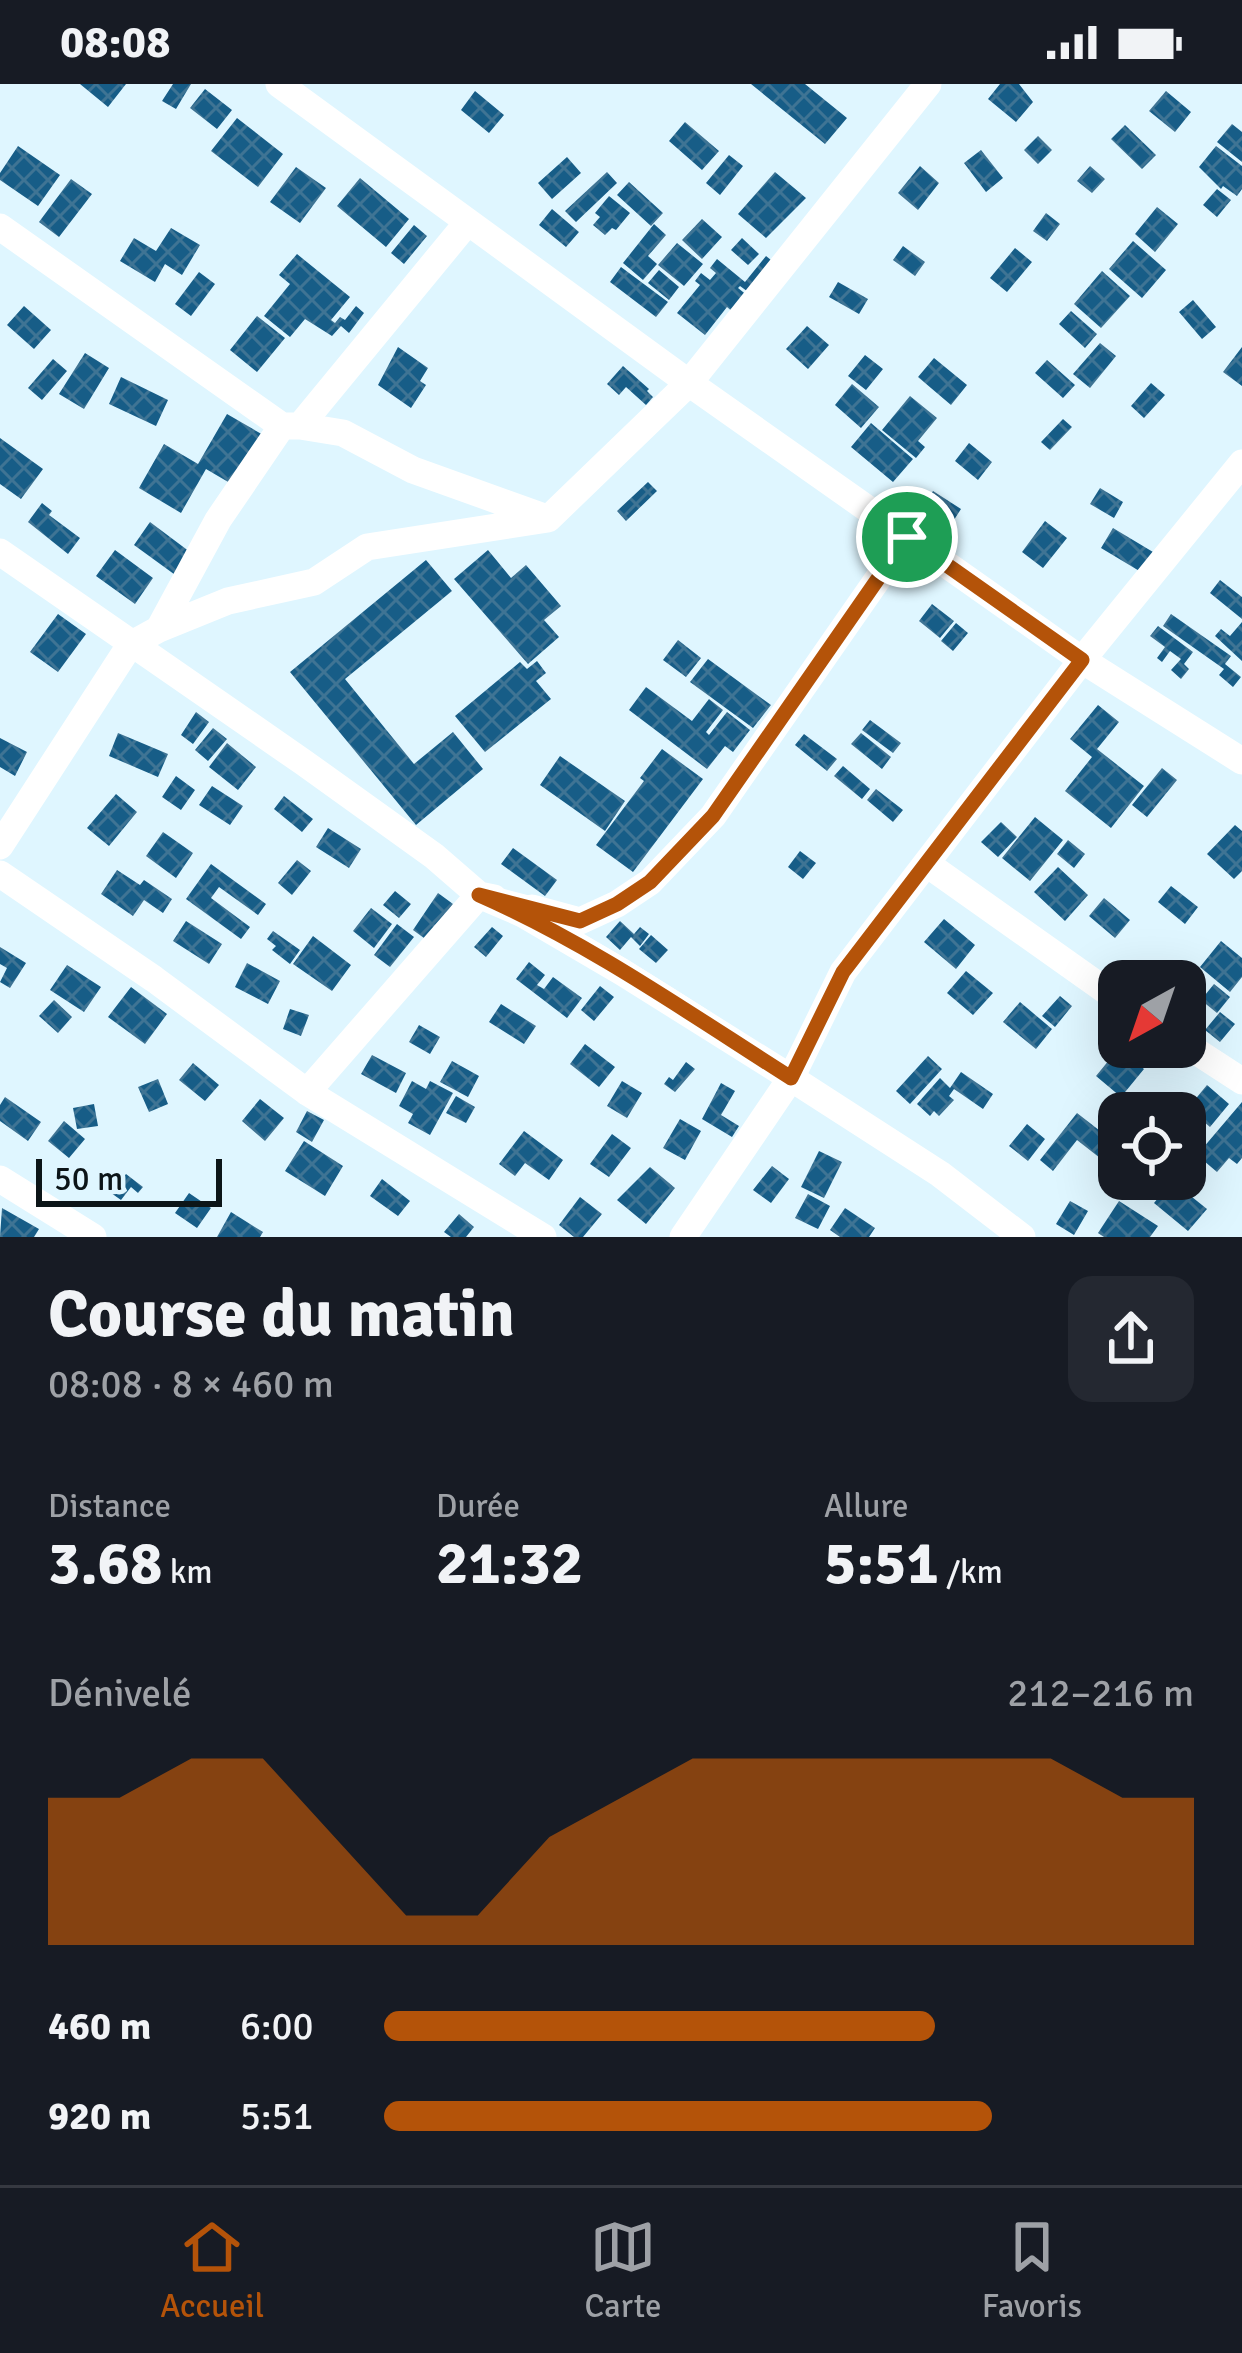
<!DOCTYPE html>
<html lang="fr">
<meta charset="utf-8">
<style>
body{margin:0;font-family:Signika,sans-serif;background:#242831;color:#f1f3f6;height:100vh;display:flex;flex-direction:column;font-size:45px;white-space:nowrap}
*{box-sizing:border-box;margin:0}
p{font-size:39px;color:#9ea1a6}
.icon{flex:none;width:66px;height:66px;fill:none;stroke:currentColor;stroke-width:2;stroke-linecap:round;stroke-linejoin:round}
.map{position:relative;height:1153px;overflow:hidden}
.details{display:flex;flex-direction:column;background:#171b24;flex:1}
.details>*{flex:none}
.needle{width:78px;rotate:220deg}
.controls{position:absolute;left:1098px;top:876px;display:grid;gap:24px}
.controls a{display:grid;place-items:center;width:108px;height:108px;border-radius:24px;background:#171b24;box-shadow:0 12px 48px #0002;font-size:60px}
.scale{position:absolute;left:36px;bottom:30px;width:186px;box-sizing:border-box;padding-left:12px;border:6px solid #0c1518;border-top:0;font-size:33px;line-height:42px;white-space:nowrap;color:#0c1518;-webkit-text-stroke:9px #dff6ff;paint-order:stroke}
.pin{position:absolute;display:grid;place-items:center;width:102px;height:102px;color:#fff;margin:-51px;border:6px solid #fff;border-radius:50%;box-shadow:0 3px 12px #0007}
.round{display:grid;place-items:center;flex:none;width:126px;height:126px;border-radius:24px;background:#242831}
.headline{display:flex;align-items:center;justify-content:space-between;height:204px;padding:0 48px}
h1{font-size:66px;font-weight:800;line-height:90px}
.figures{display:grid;grid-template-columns:repeat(3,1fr);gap:18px;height:204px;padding:12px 48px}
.figures div{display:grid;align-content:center}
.figures b{font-size:60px;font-weight:800}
.figures small{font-size:33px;font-weight:400}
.figures p{font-size:33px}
.chart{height:336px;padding:24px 48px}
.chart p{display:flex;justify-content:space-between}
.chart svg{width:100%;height:216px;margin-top:12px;fill:#b45309;opacity:.7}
ul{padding:0 48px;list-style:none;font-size:39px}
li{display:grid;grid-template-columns:192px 144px 1fr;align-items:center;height:90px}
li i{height:30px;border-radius:15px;background:#b45309}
.status{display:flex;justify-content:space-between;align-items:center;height:84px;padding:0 60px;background:#171b24;direction:ltr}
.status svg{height:33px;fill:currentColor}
.tab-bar{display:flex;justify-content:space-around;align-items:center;height:168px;border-top:3px solid #363941;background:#171b24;font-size:33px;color:#9ea1a6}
.tab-bar a{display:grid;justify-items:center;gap:6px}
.tab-bar .selected{color:#b45309}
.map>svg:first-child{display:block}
.building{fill:url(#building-cross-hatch)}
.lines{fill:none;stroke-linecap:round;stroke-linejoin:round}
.minor{stroke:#fff;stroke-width:27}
.route-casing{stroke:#fff;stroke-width:24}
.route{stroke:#b45309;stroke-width:15}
</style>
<div class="status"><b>08:08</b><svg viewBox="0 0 49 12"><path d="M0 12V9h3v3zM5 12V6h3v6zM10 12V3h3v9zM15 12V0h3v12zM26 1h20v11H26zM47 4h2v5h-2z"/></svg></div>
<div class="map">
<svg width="1242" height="1153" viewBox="0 0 1242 1153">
<defs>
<pattern id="building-cross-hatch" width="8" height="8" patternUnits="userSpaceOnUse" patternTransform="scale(3)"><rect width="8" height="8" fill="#175d87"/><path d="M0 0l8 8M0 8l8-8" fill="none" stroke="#3f7494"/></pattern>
</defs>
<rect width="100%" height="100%" fill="#dff6ff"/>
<!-- building -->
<path class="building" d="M80 0H126L108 23Z
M173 0H191L176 25 162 17Z
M751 0H805L847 34 825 60Z
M1000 0H1019L1033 18 1016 38 988 15Z
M205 5 232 26 217 45 190 24Z
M475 7 504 31 489 49 461 26Z
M1166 7 1191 28 1175 48 1149 27Z
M237 34 283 70 258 103 211 67Z
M685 38 719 67 702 86 669 57Z
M1232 40 1242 48V78L1217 58Z
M1125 41 1156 71 1142 85 1111 55Z
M1038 52 1052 66 1038 80 1024 66Z
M18 62 60 91 38 122 0 96V89Z
M1216 62 1242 82V105L1237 112 1223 102 1221 105 1199 83Z
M981 66 1003 94 986 108 964 79Z
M729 71 743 82 720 111 706 99Z
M567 73 581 89 552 115 538 99Z
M920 82 939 99 918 126 898 109Z
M1090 82 1105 95 1092 109 1077 97Z
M296 83 326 104 300 139 270 118Z
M607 88 617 99 576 138 565 127Z
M775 88 806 114 766 154 738 130Z
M360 94 409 135 386 163 337 122Z
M71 95 92 110 59 153 39 138Z
M629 98 663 129 651 142 617 111Z
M1217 105 1231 116 1217 133 1203 121Z
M609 112 630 129 616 146 612 144 605 151 593 141 600 133 595 129Z
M1157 123 1178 140 1155 168 1135 150Z
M552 125 579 148 566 163 539 141Z
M1046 129 1060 140 1047 157 1033 147Z
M702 135 722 153 702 175 682 156Z
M654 140 666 151 648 172 657 180 643 196 623 179Z
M414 141 427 152 404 180 391 169Z
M171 144 200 161 182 191 165 180 155 198 120 177 134 154 156 167Z
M742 154 759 170 748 181 731 166Z
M1133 157 1166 186 1142 214 1109 185Z
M677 159 703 180 684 202 658 181Z
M903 162 925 178 915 192 893 176Z
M1015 164 1032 178 1007 208 990 194Z
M297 170 350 213 331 236 335 239 340 233 345 236 356 222 364 229 349 249 341 242 332 252 305 235 290 253 264 232 290 200 279 191Z
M766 172 776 180 751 210 740 202 738 204 748 212 734 229 727 223 705 251 677 229 700 201 695 197 701 189 710 196 716 189 710 184 717 175 745 198Z
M621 183 668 218 656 233 610 198Z
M659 186 679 203 669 216 648 199Z
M1102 187 1130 212 1101 244 1074 220Z
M199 188 215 200 191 232 175 220Z
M838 198 868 215 859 230 829 213Z
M1193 216 1216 243 1202 255 1179 228Z
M24 222 51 246 34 265 7 241Z
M1071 227 1097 250 1085 264 1059 240Z
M257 232 285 254 257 288 230 266Z
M807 242 829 261 808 285 786 265Z
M1100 259 1116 272 1090 304 1073 290Z
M398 263 428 284 420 297 426 301 411 324 378 301Z
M1242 263V302L1223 288Z
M85 269 109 284 84 325 59 310Z
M865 271 883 285 866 306 848 292Z
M934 274 967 301 951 321 918 293Z
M53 275 67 287 42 316 28 304Z
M1047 276 1075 301 1063 314 1035 289Z
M623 282 649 305 647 307 653 313 646 321 626 303 619 311 607 300Z
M121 293 168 316 156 342 109 320Z
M1151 299 1165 311 1144 334 1131 322Z
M852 300 879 323 861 344 835 321Z
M910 312 937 334 918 357 925 363 916 374 882 346Z
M227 330 265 352 235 402 206 385 181 429 139 404 164 360 198 380Z
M1063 335 1072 343 1050 366 1041 358Z
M871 339 913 375 893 398 851 363Z
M0 354 43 385 21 415 0 400Z
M969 359 992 378 978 396 955 377Z
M648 398 657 407 626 437 617 427Z
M1100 404 1123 418 1114 434 1090 420Z
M933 407 961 425 952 439 923 425Z
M42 419 52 427 49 431 80 454 68 470 28 438Z
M1045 437 1067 454 1043 484 1022 468Z
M150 438 194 471 178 493 134 461Z
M1113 444 1153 468 1141 488 1101 464Z
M115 466 153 494 135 520 96 492Z
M488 466 511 494 526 481 561 522 544 536 559 553 528 580 454 495Z
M426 476 452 507 345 595 414 680 453 648 483 685 416 741 290 588Z
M1220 496 1242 513V535L1210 509Z
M932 520 954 537 940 554 919 537Z
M58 530 86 550 58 588 30 568Z
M1171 530 1231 572 1225 580 1241 593 1233 603 1219 591 1224 585 1163 542Z
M1242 538V577L1215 552 1221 545 1230 552Z
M956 539 968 549 953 567 941 557Z
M1158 542 1193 568 1184 580 1189 585 1181 595 1171 586 1181 575 1170 567 1162 578 1157 574 1165 563 1150 552Z
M678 556 701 574 686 593 663 576Z
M708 575 771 621 753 644 690 598Z
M537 577 546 589 536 597 551 615 485 668 455 632 520 578 527 585Z
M646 603 692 637 709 615 723 626 706 648 709 651 727 628 750 646 733 668 725 662 707 685 629 626Z
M1098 621 1119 638 1097 665 1144 702 1111 744 1065 707 1092 673 1070 655Z
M196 628 209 638 193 660 181 651Z
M870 636 901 659 893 669 862 646Z
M213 644 227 655 208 677 195 666Z
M118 649 168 670 158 693 109 672Z
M861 649 891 673 882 685 851 660Z
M804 650 837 675 827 687 795 661Z
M0 654 27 668 15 692 0 683Z
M227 659 256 683 238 706 209 683Z
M662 665 703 695 633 788 596 761 644 697 640 694Z
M560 672 625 717 605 747 540 701Z
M843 682 870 705 862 715 834 692Z
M1162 684 1177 696 1147 733 1132 721Z
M176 692 195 706 181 726 162 713Z
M212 702 243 722 230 741 199 721Z
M876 705 903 726 893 738 867 716Z
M116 710 137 728 109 762 87 744Z
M284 712 313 735 302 748 274 725Z
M1035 733 1063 756 1030 797 1002 774Z
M1001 738 1017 753 998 773 981 758Z
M1235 741 1242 747V787L1234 795 1207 770Z
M328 744 361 765 349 784 316 763Z
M163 748 193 769 176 794 146 772Z
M1068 756 1085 770 1074 784 1057 770Z
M513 764 557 796 545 812 501 780Z
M800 767 816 779 803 795 788 783Z
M297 776 311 787 292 811 278 799Z
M211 780 266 820 258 831 219 803 211 814 250 843 241 855 186 815Z
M1058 783 1088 811 1065 837 1034 808Z
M117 786 140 801 144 796 172 815 163 829 144 816 133 832 101 810Z
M1171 802 1198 823 1185 840 1158 818Z
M395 807 411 820 399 834 383 821Z
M438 809 453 820 428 857 413 846Z
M1104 814 1130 836 1115 854 1089 832Z
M371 824 392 840 374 864 353 847Z
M944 835 975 861 956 885 924 858Z
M186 837 222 860 209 880 173 857Z
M620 837 634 850 640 843 649 850 640 862 631 853 620 866 606 853Z
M397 840 414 853 390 883 374 871Z
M492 843 503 852 486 873 474 863Z
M273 847 300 866 290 880 272 866 276 862 267 855Z
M651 851 668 866 656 879 639 865Z
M313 852 351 881 332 907 293 880Z
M1221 857 1242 874V893L1230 908 1200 883Z
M0 863 26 879 10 904 0 898 7 884 0 880Z
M529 878 545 891 537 901 544 905 553 893 582 914 567 934 516 895Z
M247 879 280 897 268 920 235 903Z
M67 881 101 903 84 928 50 906Z
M966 887 993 909 973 931 947 909Z
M1214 900 1230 913 1217 929 1201 916Z
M600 902 614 913 594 937 581 926Z
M131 903 167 930 145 960 108 933Z
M1060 912 1072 922 1055 943 1042 932Z
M54 916 72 933 58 949 39 932Z
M1020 918 1052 945 1036 965 1003 938Z
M501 920 536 942 524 960 489 938Z
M290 925 309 931 301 952 283 945Z
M1220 928 1235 940 1220 958 1205 946Z
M419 941 440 953 430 970 409 958Z
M585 960 615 983 599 1003 570 980Z
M1119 964 1144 985 1121 1013 1096 992Z
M372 971 406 989 396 1009 361 990Z
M928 972 942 985 910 1020 896 1007Z
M452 977 479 992 468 1013 440 998Z
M686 978 695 985 675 1008 664 1000 669 993 673 996Z
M193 979 219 1001 205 1017 179 996Z
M961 988 993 1010 983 1025 954 1005 949 1012 954 1016 939 1032 934 1027 930 1032 917 1020 940 994 950 1004Z
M158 995 168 1020 149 1028 138 1003Z
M412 997 426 1005 430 997 453 1009 430 1051 408 1039 413 1030 399 1022Z
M622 997 642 1009 627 1034 607 1022Z
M721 999 735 1007 721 1031 739 1042 732 1053 702 1035Z
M1207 1001 1229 1020 1210 1043 1188 1024Z
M456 1012 475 1023 466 1039 446 1029Z
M5 1013 41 1038 28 1057 0 1037V1021Z
M260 1015 284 1034 265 1057 242 1037Z
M1242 1018V1074L1237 1080 1229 1074 1217 1088 1197 1071Z
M94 1020 98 1042 77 1045 73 1024Z
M307 1027 324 1036 312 1058 296 1048Z
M1077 1029 1113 1057 1100 1074 1077 1056 1053 1087 1040 1076Z
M680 1035 701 1047 685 1076 663 1064Z
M64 1037 85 1055 69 1074 48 1057Z
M1027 1040 1045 1055 1028 1077 1009 1062Z
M524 1047 563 1076 549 1096 525 1079 515 1092 499 1080Z
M612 1050 631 1064 609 1093 590 1080Z
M304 1057 343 1082 325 1112 285 1087Z
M819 1067 842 1078 824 1114 801 1103Z
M772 1082 789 1095 771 1119 753 1106Z
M650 1083 675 1104 646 1140 617 1116Z
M126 1090 143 1103 138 1109 131 1103 121 1116 111 1109Z
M382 1095 410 1117 398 1132 370 1112Z
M1172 1097 1207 1125 1188 1147 1154 1119Z
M189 1109 211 1124 197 1144 175 1129Z
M808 1110 830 1122 818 1145 795 1134Z
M580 1113 602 1130 583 1153H574L559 1141Z
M1070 1117 1088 1127 1074 1151 1056 1140Z
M1119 1117 1158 1142 1150 1153H1104L1098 1149Z
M2 1124 39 1145 34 1153H0Z
M845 1124 875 1144 869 1153H840L830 1146Z
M231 1128 263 1148 260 1153H217Z
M459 1130 474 1143 466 1153H451L444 1148Z"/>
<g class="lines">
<!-- minor -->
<path class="minor" d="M279 0 689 299 1082 576 1242 677
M0 143 282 342
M300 342 343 349 413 386 544 433
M0 468 303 678 434 772 479 811 523 830 622 888 791 994 940 1090 1022 1153
M159 545 228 517 314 498 367 463 548 435 689 299 928 0
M0 762 130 561 159 545 218 436 282 342H300L467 139
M927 780 1119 916
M0 790 154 895 307 1008 543 1153
M532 824 580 837 617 820 650 798 713 732 907 453
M1185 960 1242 997
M307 1008 479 811 494 814
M0 1095 93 1153
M683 1153 791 994 843 888 1082 576 1242 379"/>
</g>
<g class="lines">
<!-- route casing -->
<g class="route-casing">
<path id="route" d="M907 453 1082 576 843 888 791 994C690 930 589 859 479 811L580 837 617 820 650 798 713 732Z"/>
</g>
<!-- route -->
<use href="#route" class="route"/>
</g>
</svg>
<div class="controls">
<a><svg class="needle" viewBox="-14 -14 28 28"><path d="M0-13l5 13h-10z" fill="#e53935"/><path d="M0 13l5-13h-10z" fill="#9ea1a6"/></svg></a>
<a><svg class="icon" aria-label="locate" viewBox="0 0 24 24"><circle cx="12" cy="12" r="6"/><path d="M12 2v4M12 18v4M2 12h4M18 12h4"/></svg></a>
</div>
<div class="scale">50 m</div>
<div class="pin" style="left:907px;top:453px;background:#1e9e55"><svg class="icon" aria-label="arrive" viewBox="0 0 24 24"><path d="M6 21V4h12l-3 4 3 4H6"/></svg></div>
</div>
<section class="details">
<div class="headline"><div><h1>Course du matin</h1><p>08:08 · 8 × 460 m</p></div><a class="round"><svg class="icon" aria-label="share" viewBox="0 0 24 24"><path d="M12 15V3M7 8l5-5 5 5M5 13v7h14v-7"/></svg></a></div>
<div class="figures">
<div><p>Distance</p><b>3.68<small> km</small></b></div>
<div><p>Durée</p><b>21:32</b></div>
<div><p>Allure</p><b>5:51<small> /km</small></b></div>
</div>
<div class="chart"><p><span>Dénivelé</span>212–216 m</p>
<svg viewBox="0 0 160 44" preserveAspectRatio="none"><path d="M0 44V14L10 14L20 6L30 6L40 22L50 38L60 38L70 22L80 14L90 6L100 6L110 6L120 6L130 6L140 6L150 14L160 14V44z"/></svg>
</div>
<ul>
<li><b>460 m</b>6:00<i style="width:68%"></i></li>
<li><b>920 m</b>5:51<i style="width:75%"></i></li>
</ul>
</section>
<nav class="tab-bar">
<a class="selected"><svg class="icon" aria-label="home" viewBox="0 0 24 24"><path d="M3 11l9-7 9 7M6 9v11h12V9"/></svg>Accueil</a>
<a><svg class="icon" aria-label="map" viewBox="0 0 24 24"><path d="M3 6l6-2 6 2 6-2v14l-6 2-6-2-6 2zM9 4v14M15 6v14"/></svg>Carte</a>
<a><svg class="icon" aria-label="saved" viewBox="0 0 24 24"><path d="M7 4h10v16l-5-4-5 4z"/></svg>Favoris</a>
</nav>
